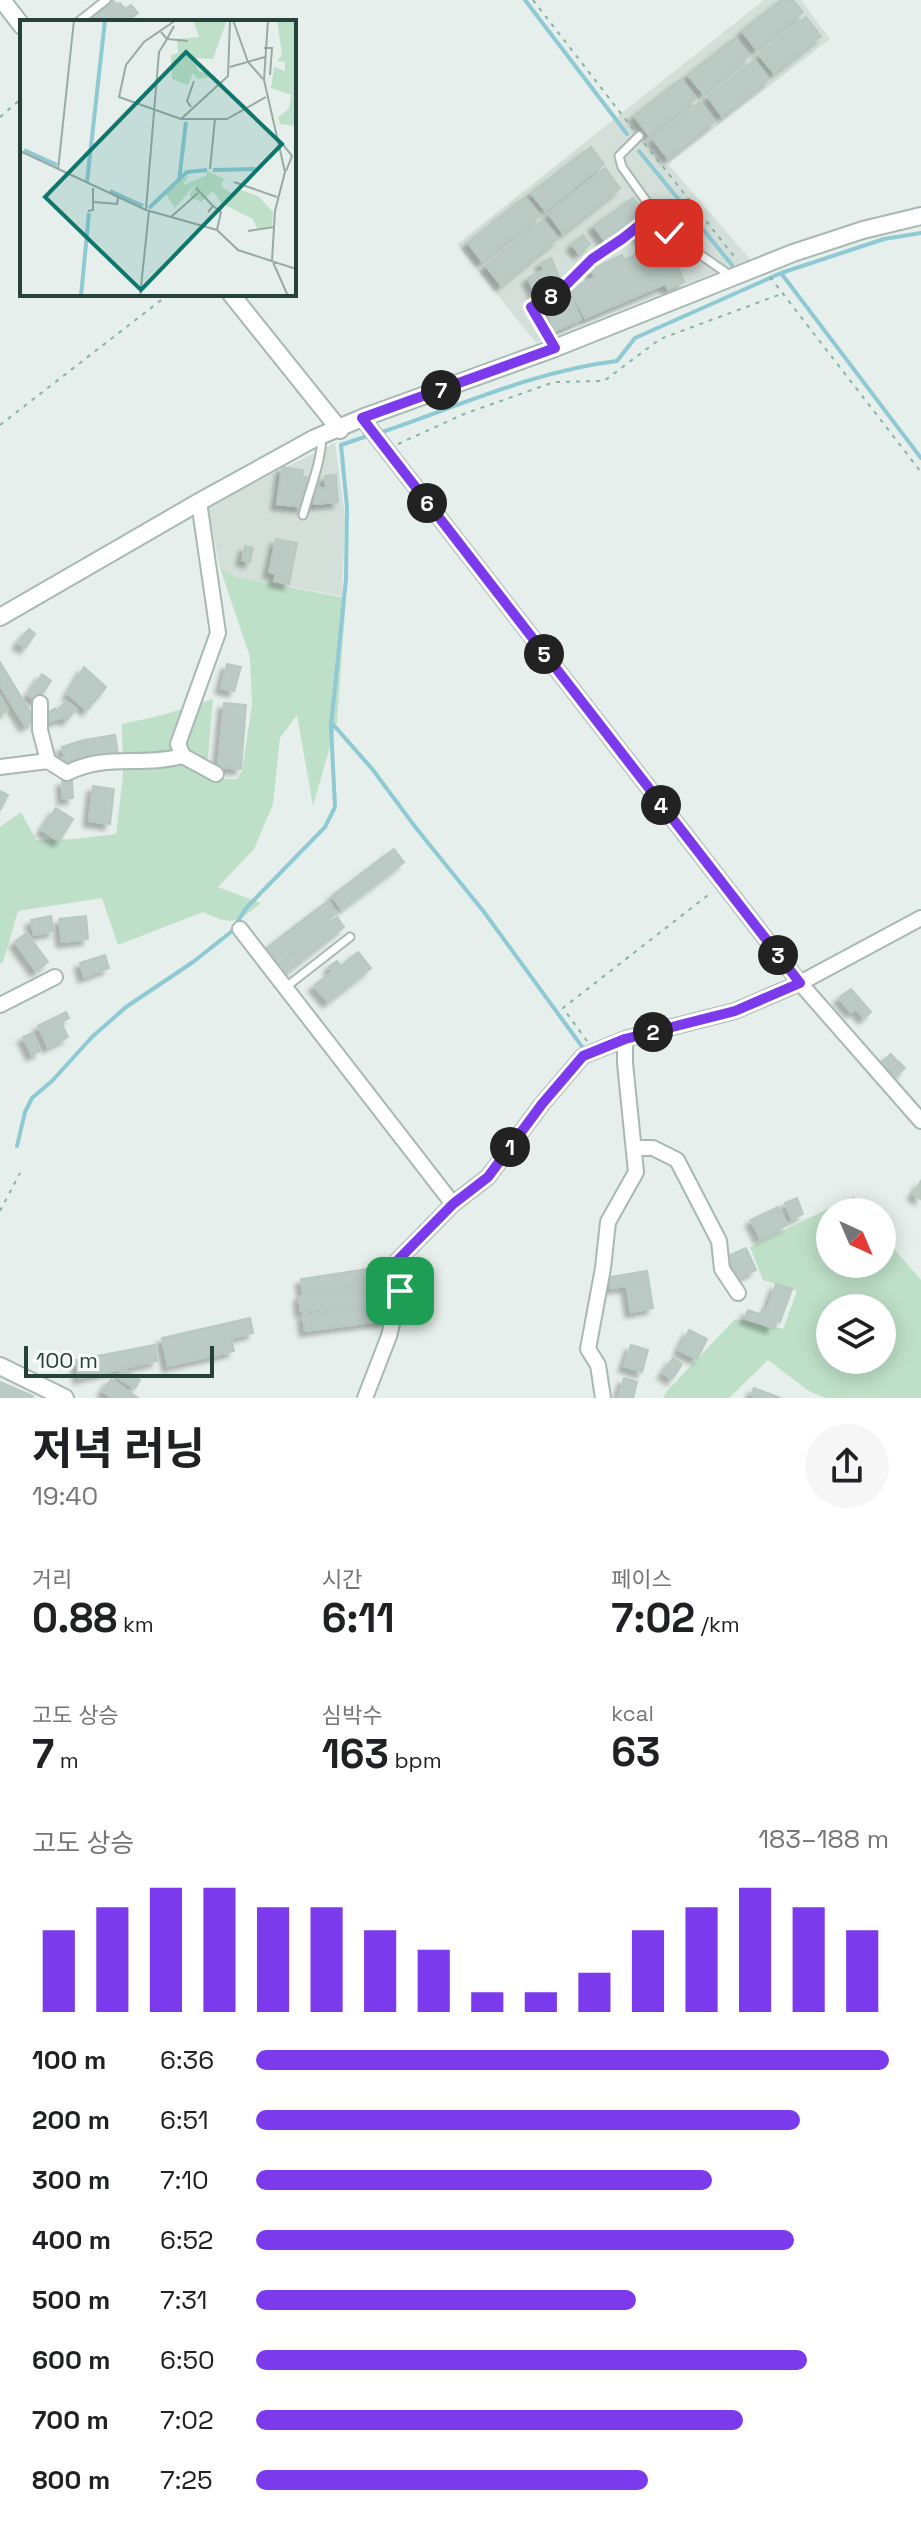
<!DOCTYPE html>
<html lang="ko">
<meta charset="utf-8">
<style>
body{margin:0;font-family:"Space Grotesk","Noto Sans KR",sans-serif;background:#f6f6f6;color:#202124;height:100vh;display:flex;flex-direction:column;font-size:30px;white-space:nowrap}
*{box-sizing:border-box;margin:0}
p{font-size:26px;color:#757577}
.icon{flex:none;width:44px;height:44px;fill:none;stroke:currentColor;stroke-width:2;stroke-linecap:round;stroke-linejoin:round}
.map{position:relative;height:1398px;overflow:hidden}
.side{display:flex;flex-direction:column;background:#fff;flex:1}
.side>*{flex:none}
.needle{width:52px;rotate:136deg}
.buttons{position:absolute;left:816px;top:1198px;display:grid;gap:16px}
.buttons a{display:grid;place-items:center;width:80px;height:80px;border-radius:50%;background:#fff;box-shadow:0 4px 20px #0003;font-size:40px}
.scale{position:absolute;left:24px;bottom:20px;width:190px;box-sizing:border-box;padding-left:8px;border:4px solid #24423a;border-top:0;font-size:22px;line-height:28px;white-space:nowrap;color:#24423a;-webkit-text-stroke:6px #f7fbf9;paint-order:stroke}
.pin{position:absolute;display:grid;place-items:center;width:68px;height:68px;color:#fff;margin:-34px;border-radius:16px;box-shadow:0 4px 12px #0006}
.km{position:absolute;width:40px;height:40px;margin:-20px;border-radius:50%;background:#222;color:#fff;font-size:22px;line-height:40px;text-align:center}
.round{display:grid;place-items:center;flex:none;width:84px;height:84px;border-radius:42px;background:#f6f6f6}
.headline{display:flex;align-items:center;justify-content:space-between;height:136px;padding:0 32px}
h1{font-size:44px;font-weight:700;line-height:60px}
.metrics{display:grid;grid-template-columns:repeat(3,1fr);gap:12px;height:136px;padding:8px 32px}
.metrics div{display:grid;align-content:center}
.metrics b{font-size:40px;font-weight:700}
.metrics small{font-size:22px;font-weight:400}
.metrics p{font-size:22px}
.chart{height:224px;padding:16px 32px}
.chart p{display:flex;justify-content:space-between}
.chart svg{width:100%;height:144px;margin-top:8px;stroke:#7c3aed;stroke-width:6}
ul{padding:0 32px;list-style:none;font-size:26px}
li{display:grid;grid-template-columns:128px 96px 1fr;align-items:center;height:60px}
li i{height:20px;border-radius:10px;background:#7c3aed}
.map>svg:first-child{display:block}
.built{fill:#d4dfda}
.green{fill:#bfe0c8;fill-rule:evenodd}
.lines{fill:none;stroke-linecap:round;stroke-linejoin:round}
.stream{stroke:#8ec9d4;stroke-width:4}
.building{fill:#bbcac4;stroke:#b8c9c2;stroke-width:2;filter:url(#shadow)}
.service-casing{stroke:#a8b8b2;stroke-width:11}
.minor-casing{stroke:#a8b8b2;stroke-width:18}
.tertiary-casing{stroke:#a8b8b2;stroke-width:20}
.path{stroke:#86b3a5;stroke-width:2;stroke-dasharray:4 6;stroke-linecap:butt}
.service{stroke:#fff;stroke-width:7}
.minor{stroke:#fff;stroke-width:14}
.tertiary{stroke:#fff;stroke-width:16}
.route-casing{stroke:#fff;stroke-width:16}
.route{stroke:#7c3aed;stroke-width:10}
.inset-river{fill:none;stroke:#8ec9d4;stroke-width:4}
.inset-road{fill:none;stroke:#98aaa4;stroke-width:2}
.view{fill:#0f766e;fill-opacity:0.15;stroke:#0f766e;stroke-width:4}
.inset-edge{fill:none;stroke:#24423a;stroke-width:4}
</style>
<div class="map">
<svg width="921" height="1398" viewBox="0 0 921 1398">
<defs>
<filter id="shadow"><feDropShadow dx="-5.5" dy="5.5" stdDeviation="2" flood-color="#0004"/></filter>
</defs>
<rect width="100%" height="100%" fill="#e6efeb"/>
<!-- built -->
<path class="built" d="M764 0H801L830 39 668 164 750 259 536 343 457 244Z
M335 443 345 517 342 596 236 577 220 568 207 506Z"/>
<!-- green -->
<path class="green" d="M220 568 236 577 346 598 337 722 313 806 297 715 280 738 273 804 254 849 218 887 261 903C236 923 232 926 203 912L118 945 102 898 18 911 3 962 0 964V827L21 812 36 840 74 839 116 834 123 776 122 724 163 715 213 699 206 779H237L242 771 252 704 250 657Z
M854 1196 866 1212H830V1264H882V1235L921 1280V1398H826L809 1391 768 1360 729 1398H663L667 1391 735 1319 783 1329 797 1291 763 1280 750 1247ZM830 1308H882V1360H830Z"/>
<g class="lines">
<!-- stream -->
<path class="stream" d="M525 0 627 134
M639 151 732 265
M781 273 921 458
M379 433C457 407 534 371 617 361L635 338 781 273 884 239 921 233
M331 722 373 770 416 828 484 912 583 1048
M17 1146 25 1112 32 1098 52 1081 92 1037 126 1007 193 962 231 932 247 907 325 827 335 807 331 726 346 579 347 507 341 445 370 435"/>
</g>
<!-- building -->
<path class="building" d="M113 0 116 4 120 3 125 9 131 5 138 13 126 22H100L94 14Z
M781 0H793L803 12 756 49 742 31Z
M806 17 821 36 774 73 759 55Z
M735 38 749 56 703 93 688 75Z
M755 60 769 79 722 116 708 97Z
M681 79 696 98 649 135 634 116Z
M700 102 715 121 668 158 653 139Z
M591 147 604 164 545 210 531 193Z
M605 168 620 188 563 233 549 214Z
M525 197 540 215 482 261 468 243Z
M633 198 644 213 605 241 594 226Z
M543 220 558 238 501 285 486 266Z
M654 221 671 247 684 282 668 289 665 284 585 318 570 290 595 277 591 270 622 255 625 260 647 249 651 254 656 252 637 234Z
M583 235 590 244 579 253 572 245Z
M551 258 561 281 535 293 528 278 544 270 541 263Z
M572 299 581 319 555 331 546 310Z
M282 467 303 470 302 477H307L303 507 277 504Z
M336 475 338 502 314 504 313 489 326 488 325 476Z
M276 539 297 543 289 584 274 581 276 574 269 572Z
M245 546 253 548 250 562 242 560Z
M29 629 35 634 25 648 18 643Z
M0 662 35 720 25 726 0 685Z
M227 664 241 667 234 691 221 688Z
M84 667 106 687 87 710 68 694Z
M42 674 51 681 37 701 28 695Z
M0 696 8 710 0 715Z
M66 701 76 709 67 720 57 712Z
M224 703 246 705 241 769 218 767Z
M55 709 64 717 49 722 46 713Z
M115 735 118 754 89 759 84 740Z
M84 740 89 759 65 768 60 759 65 756 62 747Z
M72 780 73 798 63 799 62 781Z
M93 786 114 789 110 824 89 821Z
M0 791 8 795 0 810Z
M56 808 73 819 59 841 42 830Z
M394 849 404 862 342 909 332 896Z
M328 901 337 913 273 962 264 950Z
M51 916 54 931 34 935 31 920Z
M86 916 88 939 62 942 59 919Z
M337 917 344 927 283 975 275 965Z
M27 933 48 962 36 971 15 942Z
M358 952 371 968 328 1002 314 986 333 971 329 967 337 961 341 966Z
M105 955 109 968 84 977 80 963Z
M851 989 871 1012 864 1018 856 1009 851 1012 839 998Z
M66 1012 69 1018 61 1022 68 1037 48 1047 38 1026Z
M32 1033 40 1051 32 1055 23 1037Z
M891 1054 897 1061 885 1071 879 1064Z
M899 1062 905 1068 894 1078 888 1072Z
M921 1181V1197L920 1199 913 1194Z
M797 1198 803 1214 792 1219 785 1203Z
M778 1207 787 1225 760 1238 751 1220Z
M746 1248 756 1270 736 1279 726 1257Z
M388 1266 390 1282 303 1294 301 1279Z
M647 1271 649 1283 611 1288 610 1277Z
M649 1283 653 1308 631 1312 627 1286Z
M776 1284 792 1289 780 1322 774 1320 772 1328 745 1318 748 1310 762 1315V1310H767Z
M390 1285 391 1301 301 1312 299 1296Z
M387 1304 389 1320 305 1331 303 1315Z
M250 1318 253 1333 231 1338 234 1351 168 1366 162 1338Z
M689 1330 707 1339 697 1359 679 1350Z
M155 1345 157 1361 79 1378 76 1360Z
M631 1345 648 1350 642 1372 624 1366Z
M673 1358 682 1364 672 1379 663 1373Z
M123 1369 140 1380 135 1388 118 1378Z
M624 1378 637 1382 633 1398H618Z
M111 1379 138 1398H112L103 1391Z
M0 1382 33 1396 32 1398H0Z
M754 1388 781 1398H758L751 1395Z"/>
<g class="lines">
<!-- service casing -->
<g class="service-casing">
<path id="service" d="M78 22 106 0
M639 136 619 156 622 167 669 233 731 276
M555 348 531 307 561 290 592 259 622 239 655 213
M303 515C310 488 321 464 322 436
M286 987 350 937"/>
</g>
<!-- minor casing -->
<g class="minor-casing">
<path id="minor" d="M362 418 800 983 921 1121
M183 756 178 744 218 633 199 502
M48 761 67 773C106 753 141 767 183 756L216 774
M0 767 48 761 40 730V703
M240 929 453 1204
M0 1005 55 977
M634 1148H653L677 1160 719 1241 722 1269 738 1293
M365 1398 389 1336 400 1291 397 1261 453 1204 488 1177 542 1104 583 1056 625 1039
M603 1398 598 1365 588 1349 603 1268 608 1222 636 1172 625 1063V1039L735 1011 800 983 921 918"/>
</g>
<!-- tertiary casing -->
<g class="tertiary-casing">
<path id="tertiary" d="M2 0 22 26
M231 294 340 430
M0 617 199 502 315 438 362 418 555 348 793 253 863 230 921 216
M0 1366 65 1398"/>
</g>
<!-- path -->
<path class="path" d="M533 0 633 129
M0 117 22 98
M644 143 737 260
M770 277 921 472
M0 425 169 294
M398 444 464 414 554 382 604 381 660 339 784 293
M587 1041 563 1008 712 892
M0 1211 20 1173"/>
<!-- service -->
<use href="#service" class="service"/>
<!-- minor -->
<use href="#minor" class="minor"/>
<!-- tertiary -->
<use href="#tertiary" class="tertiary"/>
</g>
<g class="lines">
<!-- route casing -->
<g class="route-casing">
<path id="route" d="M400 1291 397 1261 453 1204 488 1177 542 1104 583 1056 625 1039 735 1011 800 983 362 418 555 348 531 307 561 290 592 259 622 239 655 213 669 233"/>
</g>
<!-- route -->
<use href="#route" class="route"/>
</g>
<!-- overview -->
<g transform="translate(20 20)">
<rect width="276" height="276" fill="#e6efeb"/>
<path d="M173 0H207L193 39 174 38 178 51 197 56 177 59 173 53 168 65 152 59 151 35 158 33 157 19 179 17ZM257 0H276V106L260 104 258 97 269 89 271 75 251 68 254 47 265 51V42L257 41 262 35ZM185 150 204 159 201 166 211 173 218 169 238 176 253 192 252 206 237 209 233 199 201 183 193 171 181 182 169 176 175 165 155 188 145 173 170 154 163 165 187 155Z" fill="#bfe0c8"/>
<path class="inset-river" d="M4 130 37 145M193 150 235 149M159 161 166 102M67 162 85 0M90 171 123 186M129 188 167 152 187 150M61 276 69 193"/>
<path class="inset-road" d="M156 0 124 22 106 45 99 77 161 99 208 56 210 0M213 0 228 42 243 59M248 0 244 60 265 152 255 191 252 240 268 276M154 6 147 19 168 21M244 28H252L250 55M210 47 245 37M171 87 167 81 174 61M161 99H207L246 77M256 116 272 136 266 151M0 131 126 190 197 210 218 230 276 249M190 149 195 99M38 150 54 0M214 162 257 177M176 168 193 186M74 182 97 184 98 178M126 189 139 32 147 19 141 12M68 191 73 190V168M188 192 193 186 201 192 197 210M151 197 178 173M228 211 254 207M120 276 129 191"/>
<path class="view" d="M166 32 262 124 121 270 25 177Z"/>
<rect width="276" height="276" class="inset-edge"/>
</g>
</svg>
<div class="buttons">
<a><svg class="needle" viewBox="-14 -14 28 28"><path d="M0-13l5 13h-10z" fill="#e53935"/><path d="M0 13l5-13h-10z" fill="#757577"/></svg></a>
<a><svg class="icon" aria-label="layers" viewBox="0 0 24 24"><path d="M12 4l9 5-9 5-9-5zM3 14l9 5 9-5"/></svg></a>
</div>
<div class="scale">100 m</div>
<div class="pin" style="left:400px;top:1291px;background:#1e9e55"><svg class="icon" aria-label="arrive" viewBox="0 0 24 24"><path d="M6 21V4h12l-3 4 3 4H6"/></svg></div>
<div class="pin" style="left:669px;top:233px;background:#d93025"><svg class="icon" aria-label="check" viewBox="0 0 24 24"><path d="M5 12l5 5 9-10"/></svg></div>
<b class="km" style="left:510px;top:1147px">1</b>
<b class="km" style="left:653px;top:1032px">2</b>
<b class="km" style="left:778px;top:955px">3</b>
<b class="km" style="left:661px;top:805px">4</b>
<b class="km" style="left:544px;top:654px">5</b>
<b class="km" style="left:427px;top:503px">6</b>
<b class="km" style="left:441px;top:390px">7</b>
<b class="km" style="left:551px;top:296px">8</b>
</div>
<section class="side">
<div class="headline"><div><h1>저녁 러닝</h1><p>19:40</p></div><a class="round"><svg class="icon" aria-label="share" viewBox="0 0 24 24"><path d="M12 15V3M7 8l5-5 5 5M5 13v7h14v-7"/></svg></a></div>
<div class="metrics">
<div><p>거리</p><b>0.88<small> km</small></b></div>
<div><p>시간</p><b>6:11</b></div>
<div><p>페이스</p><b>7:02<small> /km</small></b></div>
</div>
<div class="metrics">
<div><p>고도 상승</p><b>7<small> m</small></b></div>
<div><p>심박수</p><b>163<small> bpm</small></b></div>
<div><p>kcal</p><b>63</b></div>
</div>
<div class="chart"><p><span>고도 상승</span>183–188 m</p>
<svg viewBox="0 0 160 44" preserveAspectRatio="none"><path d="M5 44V19M15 44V12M25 44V6M35 44V6M45 44V12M55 44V12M65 44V19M75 44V25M85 44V38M95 44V38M105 44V32M115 44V19M125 44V12M135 44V6M145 44V12M155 44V19"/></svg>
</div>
<ul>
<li><b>100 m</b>6:36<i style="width:100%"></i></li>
<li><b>200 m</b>6:51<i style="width:86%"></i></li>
<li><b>300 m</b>7:10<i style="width:72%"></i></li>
<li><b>400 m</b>6:52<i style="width:85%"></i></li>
<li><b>500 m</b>7:31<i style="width:60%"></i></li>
<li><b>600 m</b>6:50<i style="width:87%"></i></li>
<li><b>700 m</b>7:02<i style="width:77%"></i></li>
<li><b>800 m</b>7:25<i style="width:62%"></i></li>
</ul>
</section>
